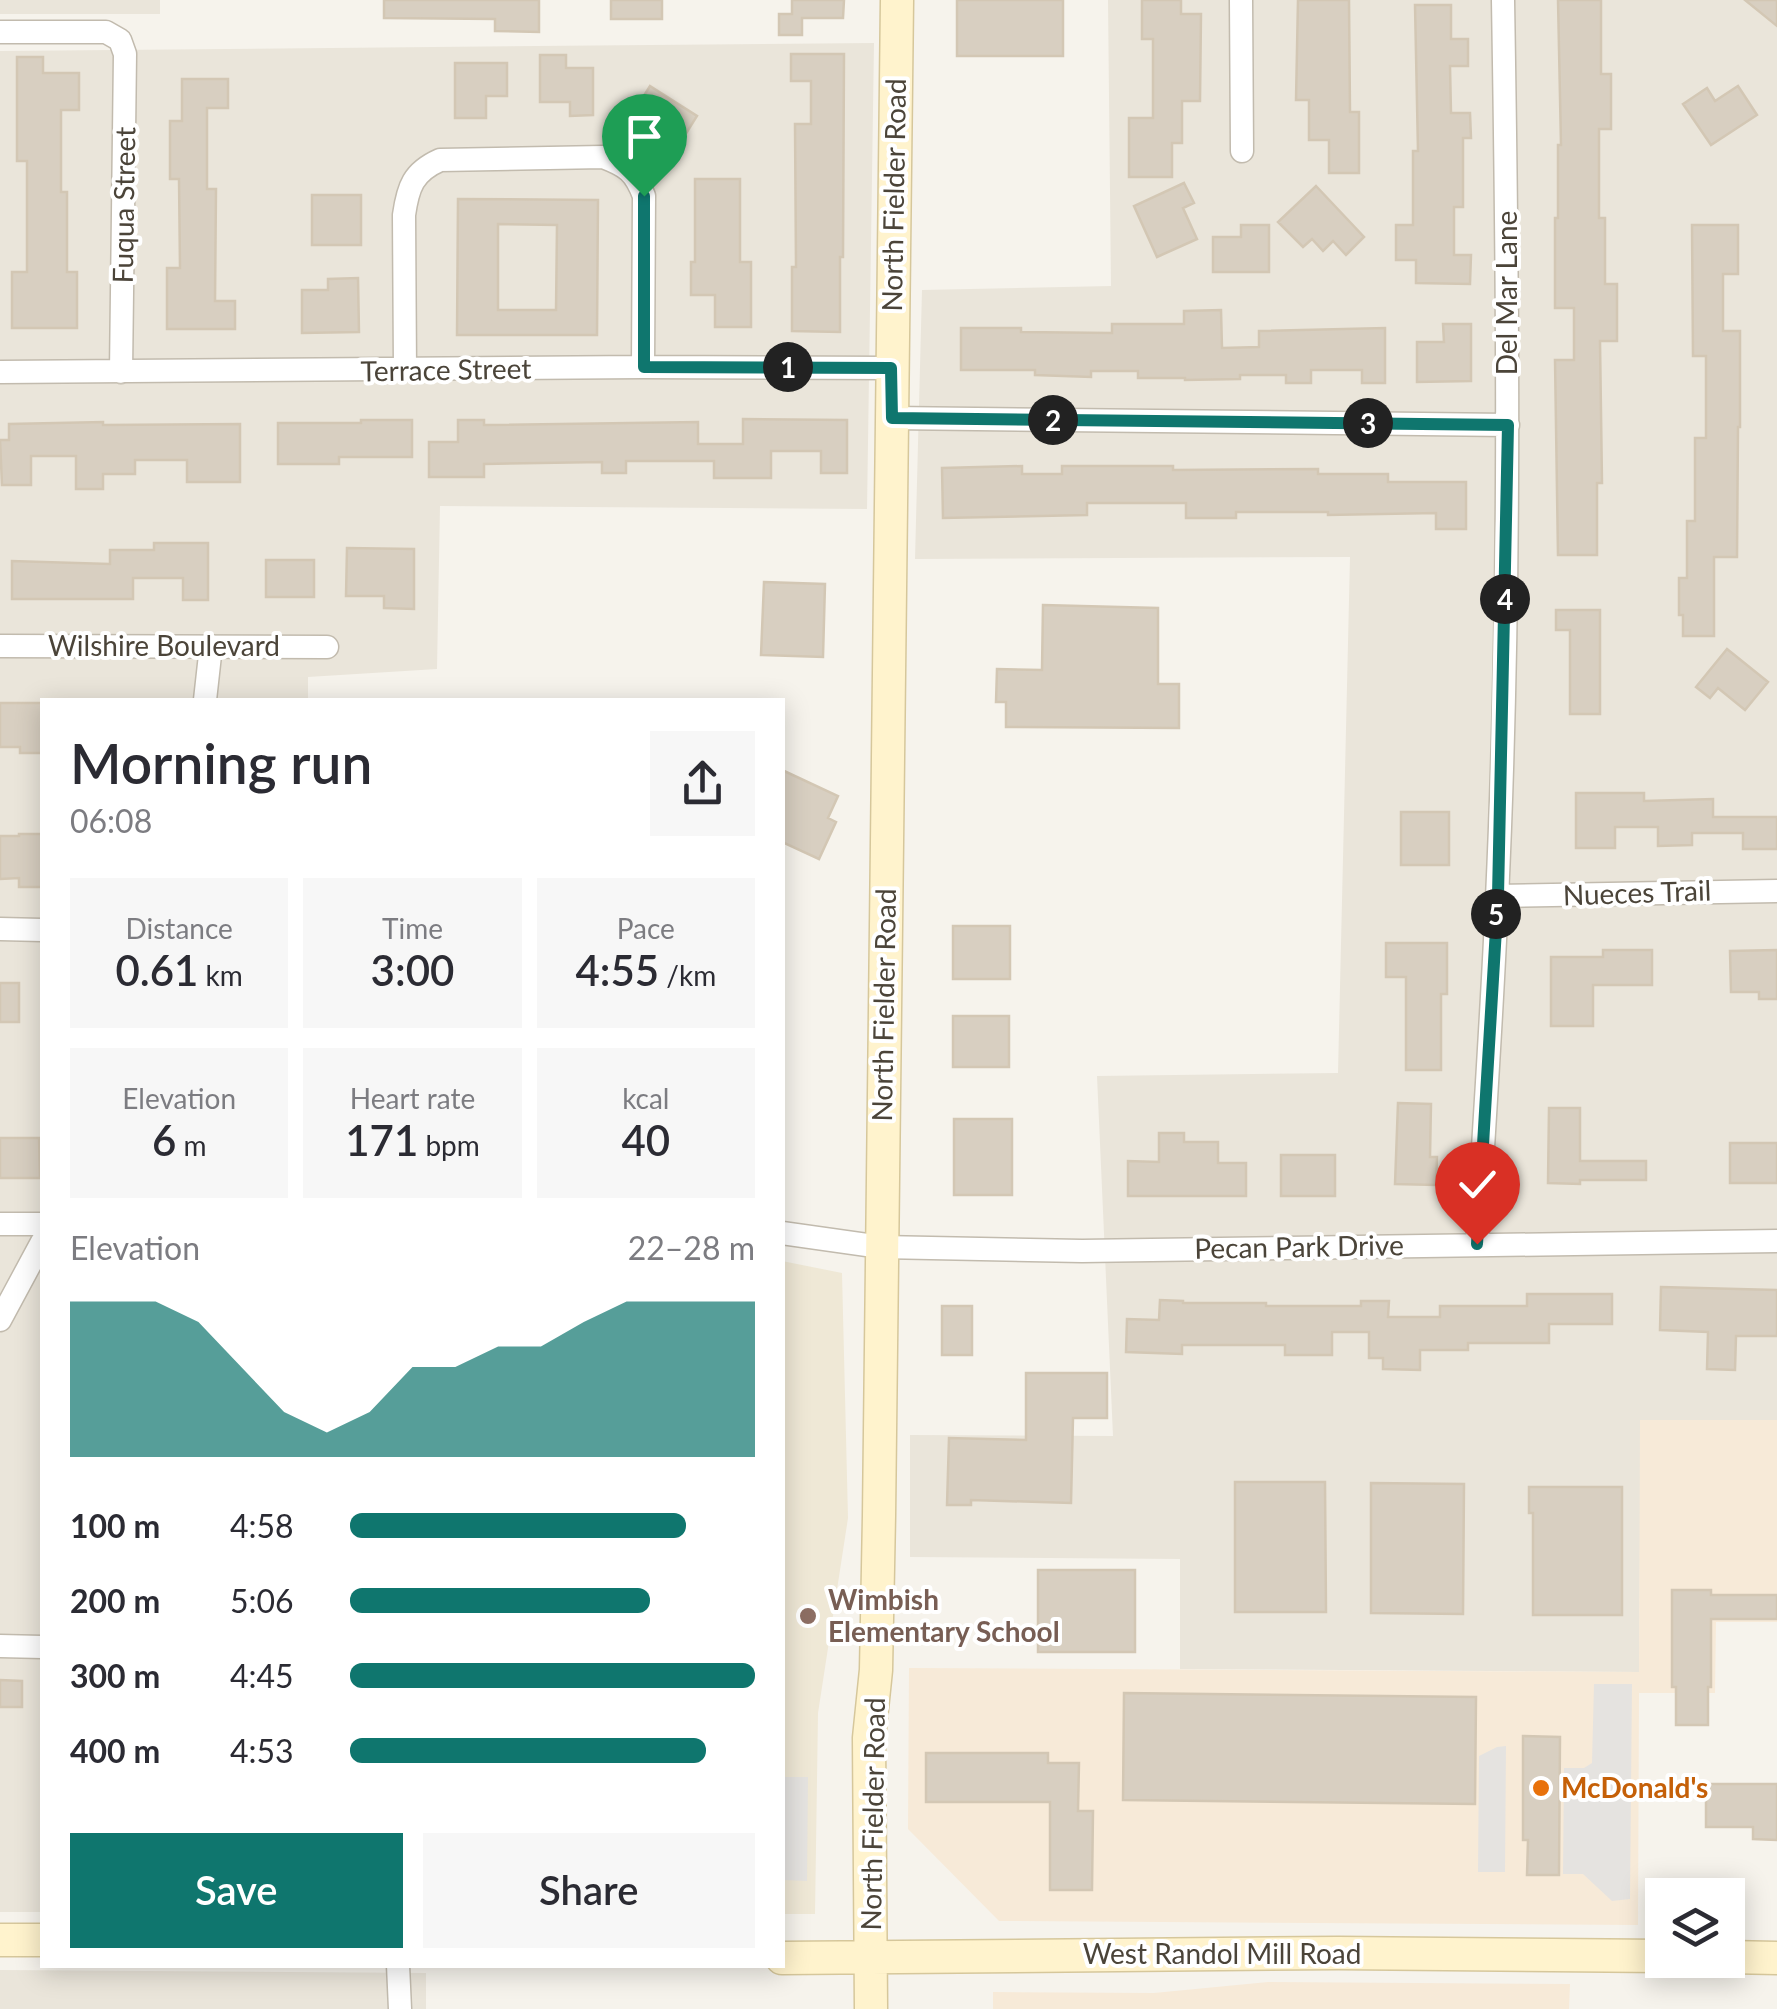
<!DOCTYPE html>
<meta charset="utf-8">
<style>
body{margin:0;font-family:Lato,sans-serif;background:#f7f7f7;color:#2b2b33;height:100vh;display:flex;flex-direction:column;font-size:38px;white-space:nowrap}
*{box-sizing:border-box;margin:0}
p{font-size:32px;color:#7c7c81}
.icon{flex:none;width:55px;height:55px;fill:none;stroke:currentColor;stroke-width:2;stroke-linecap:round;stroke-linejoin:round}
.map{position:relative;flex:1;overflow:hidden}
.panel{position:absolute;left:40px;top:698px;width:745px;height:1270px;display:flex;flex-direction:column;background:#fff;border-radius:0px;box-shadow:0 5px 25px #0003}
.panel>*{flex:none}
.buttons{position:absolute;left:1645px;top:1878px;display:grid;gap:20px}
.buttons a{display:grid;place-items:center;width:100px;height:100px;border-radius:0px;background:#fff;box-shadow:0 5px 25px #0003;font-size:50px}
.pin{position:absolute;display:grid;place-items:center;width:85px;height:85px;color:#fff;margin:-102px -42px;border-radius:50% 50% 50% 0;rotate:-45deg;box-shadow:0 0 10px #0007}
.pin .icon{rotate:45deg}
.km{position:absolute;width:50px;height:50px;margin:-25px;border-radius:50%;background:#222;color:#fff;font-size:28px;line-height:50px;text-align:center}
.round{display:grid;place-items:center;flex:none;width:105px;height:105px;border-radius:0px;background:#f7f7f7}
.headline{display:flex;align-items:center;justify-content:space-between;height:170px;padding:0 30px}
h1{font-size:55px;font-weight:600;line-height:75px}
.stats{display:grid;grid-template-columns:repeat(3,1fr);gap:15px;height:170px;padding:10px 30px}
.stats div{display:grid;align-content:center;border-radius:0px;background:#f7f7f7;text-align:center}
.stats b{font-size:42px;font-weight:600}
.stats small{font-size:28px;font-weight:400}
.stats p{font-size:28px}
.chart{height:280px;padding:20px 30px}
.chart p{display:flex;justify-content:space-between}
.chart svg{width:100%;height:180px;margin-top:10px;fill:#0f766e;opacity:.7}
.cta{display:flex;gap:20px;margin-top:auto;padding:20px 30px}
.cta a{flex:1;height:115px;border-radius:0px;background:#0f766e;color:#fff;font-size:40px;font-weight:600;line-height:115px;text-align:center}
.cta a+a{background:#f7f7f7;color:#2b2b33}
ul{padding:0 30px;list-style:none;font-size:32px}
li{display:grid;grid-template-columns:160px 120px 1fr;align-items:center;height:75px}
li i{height:25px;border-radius:12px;background:#0f766e}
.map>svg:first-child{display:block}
.residential{fill:#eae5da}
.commercial{fill:#f7ead8}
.education{fill:#efe8d6}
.parking{fill:#e5e3e0}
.building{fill:#d8cfc1;stroke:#d3c7b4;stroke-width:2.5;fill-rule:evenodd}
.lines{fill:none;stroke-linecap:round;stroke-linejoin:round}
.minor-casing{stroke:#c2bbae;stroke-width:25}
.secondary-casing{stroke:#d6c79b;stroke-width:35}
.minor{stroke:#fff;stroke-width:22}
.secondary{stroke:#fff3cd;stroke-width:32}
.route-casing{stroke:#fff;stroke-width:20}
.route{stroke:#0f766e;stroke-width:12}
.education-dot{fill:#8d6e63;stroke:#fff;stroke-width:4}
.food-dot{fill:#e8710a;stroke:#fff;stroke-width:4}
.labels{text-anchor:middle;stroke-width:8;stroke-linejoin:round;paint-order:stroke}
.street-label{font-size:28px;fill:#4b4439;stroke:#fff}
.education-label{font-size:28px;font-weight:bold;fill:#785e54;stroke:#fff;text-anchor:start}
.food-label{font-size:28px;font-weight:bold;fill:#c56008;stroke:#fff;text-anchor:start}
</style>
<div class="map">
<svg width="1777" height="2009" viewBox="0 0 1777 2009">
<rect width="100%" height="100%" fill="#f6f3ec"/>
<!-- residential -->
<path class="residential" d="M0 0H160V14H0Z
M1108 0H1777V1420H1641L1639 1672 1180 1669V1559L910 1557V1435L1113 1436 1097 1076 1338 1073 1350 557 915 559 922 290 1111 286Z
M874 43 867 509 440 506 437 669 308 677V700H42V1912H0V51Z
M0 1970 426 1973V2009H0Z"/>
<!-- commercial -->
<path class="commercial" d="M1640 1420H1777V1622H1716L1715 1693H1639L1638 1925 999 1921 908 1829 909 1668 1639 1672Z
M1268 1982 1570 1984 1569 2009H993V1992L1154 1993Z"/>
<!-- education -->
<path class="education" d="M782 1261 842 1273 848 1518 818 1713 815 1914H783Z"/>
<!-- parking -->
<path class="parking" d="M1594 1684H1632L1630 1899 1612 1901 1583 1874H1563L1564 1768H1584L1592 1763Z
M1506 1746 1505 1872H1478L1479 1756 1497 1747Z
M783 1777H808L807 1881 783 1880Z"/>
<!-- building -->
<path class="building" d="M384 0H539V32L495 31V19L384 18Z
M611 0H662V19H611Z
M792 0H844L843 18H802V35H779V14H792Z
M957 0H1063V56H957Z
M1142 0H1181V14H1201L1200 101H1182V143H1172V177H1129V118H1153V39H1142Z
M1298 0H1349L1350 112H1359V173H1329V140H1309V100H1296Z
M1558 0H1601V74H1611V129H1599V218H1605V284H1617V341H1600L1602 483H1597V555H1558L1555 360H1574V308H1555V218H1558V145H1561Z
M1745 0H1777V26Z
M1415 5H1451V39H1468V66H1450L1451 113H1470L1471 138H1463V207H1454V255H1471L1470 284 1416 283V260H1396V225H1413V151H1418Z
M791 54H844L843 257H840V332L792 331V267H796L795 124H811V81H791Z
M540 55H566V68H593V115L570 116V102H540Z
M17 57H43V73H79V110H61V192H67V272H77V328H12V272H27V161H17Z
M455 63H507V96H486V118H455Z
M182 79H228V108H207V189H216L215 301H235V329H167V268H180L179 179H170V121H182Z
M650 86 697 116 675 151 628 121Z
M1738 86 1757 115 1711 145 1683 104 1707 88 1715 101Z
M695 179H740V262H751V327H715V295H691V262H695Z
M1184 183 1194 203 1183 208 1197 239 1157 257 1134 206Z
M1316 186 1364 237 1346 255 1333 241 1323 251 1312 239 1303 247 1278 222Z
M312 195H361V245H312Z
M458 199 598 200 597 335H457ZM498 224 557 225 556 310H498Z
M1241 225H1269V272H1213V237H1241Z
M1692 225H1738V274H1723V331H1740V427H1738L1737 557H1714V636H1683V615H1679V578H1687V521H1695V438H1706V356H1693Z
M358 278 359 332 302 333V290H328V279Z
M1221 310 1222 348 1259 347V331L1385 328V383H1362V370H1311V383H1286V375H1240V379L1185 380V378H1138V371H1091V377L1035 375V370H961V328H1021V332L1112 333V324H1184V311Z
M1443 324H1471V381L1417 382V342H1444Z
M743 419 847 420V473H821V451H771V478H714V461H626V473H602V462L484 464V477H429V442H458V420H484V425L698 422V444H743Z
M361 420H412V457H339V464H278V423H361Z
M103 422V425L240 424V482H187V460H135V474H103V489H76V456H31V485H2L0 440H9V424Z
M1022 466V474H1062V466H1173V470L1318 469V474H1388V482H1466V529H1436V513L1328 515V512H1236V518H1186V503H1087V515L943 518 942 468Z
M154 543H208V600H183V578H133V599H12V561L110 564V550H154Z
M347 548 414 549V609L384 608V596H346Z
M266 560H314V597H266Z
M764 582 825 584 823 657 761 655Z
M1043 605 1158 608V684H1179V728L1006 727V702H996L997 669 1042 670Z
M1556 610H1600V714H1570V630H1556Z
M1727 649 1768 682 1745 710 1718 688 1710 698 1696 687Z
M0 703H42V753H20V747H0Z
M782 770 838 796 828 818 836 822 819 859 782 842Z
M1576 793H1644V801L1713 799V817H1777V849H1743V833H1692V845L1658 846V827H1615V848H1576Z
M1401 812H1449V865H1401Z
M19 834H42V887H19V878L0 879V836H19Z
M953 926H1010V979H953Z
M1386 943H1447V994H1441V1070H1406V977H1386Z
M1603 950H1652V985H1593V1026H1551V957H1603Z
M1777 950V999H1759V992H1731L1730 951Z
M0 983H19V1022H0Z
M953 1016H1009V1067H953Z
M1398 1103 1431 1104 1430 1157H1437L1436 1185 1395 1184Z
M1549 1108H1580V1161H1646V1180H1580V1184L1548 1183Z
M954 1119H1012V1195H954Z
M1159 1133H1184V1142H1218V1163H1246V1196H1128V1161L1159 1162Z
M0 1138H39L40 1178H0Z
M1730 1143H1777V1183H1730Z
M1281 1155H1335V1196H1281Z
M1661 1287 1777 1290V1336H1736L1735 1370 1707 1369 1708 1332 1660 1330Z
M1527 1294H1612V1324H1549V1343H1468V1350H1420V1370L1383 1369V1358H1369V1332H1332V1355H1285V1345H1182V1354L1126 1352 1127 1319 1159 1320 1160 1300 1183 1301V1303H1266V1306H1361V1301H1389L1388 1317H1440V1306H1527Z
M942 1306H972V1355H942Z
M1026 1373H1107V1418H1073L1071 1503 971 1500V1505H947L949 1438 1026 1440Z
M1235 1482H1325L1326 1612H1235Z
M1371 1483 1464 1484 1463 1614 1371 1613Z
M1529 1487H1622V1615H1533V1513H1529Z
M1038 1570H1135V1652H1038Z
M1672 1590H1711V1595H1777V1619H1711V1687H1708V1725H1676V1687H1672Z
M0 1680 22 1681V1707H0Z
M1124 1693 1476 1697 1475 1804 1123 1800Z
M1523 1736 1560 1737 1559 1875H1527L1528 1840H1523Z
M926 1753H1048V1763H1079L1078 1811H1093L1092 1890H1050V1802H926Z
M1706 1784H1777V1840L1753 1839V1827H1706Z"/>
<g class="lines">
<!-- minor casing -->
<g class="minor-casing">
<path id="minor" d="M1241 0 1242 151
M0 32H106L120 40 125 54 121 372
M405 370 404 215C408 187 413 172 440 160L603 157C627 166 635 172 644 196L643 367
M0 372 643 367 891 368
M892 418 1508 425
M0 646 327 647
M205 700 211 646
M1497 896 1777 891
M0 929 42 930
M0 1224H42
M782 1233 881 1247 1082 1251 1777 1241
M1477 1244C1484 1129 1492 1013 1497 898 1511 599 1508 299 1503 0
M0 1320 42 1242
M0 1646 42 1647
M398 1965 400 2009"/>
</g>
<!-- secondary casing -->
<g class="secondary-casing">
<path id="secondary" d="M0 1940H42
M1728 1957 1777 1958
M782 1958 1338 1953 1662 1956
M871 2009 869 1738 876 1670 879 1516 897 0"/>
</g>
<!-- minor -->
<use href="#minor" class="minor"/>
<!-- secondary -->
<use href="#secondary" class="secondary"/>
</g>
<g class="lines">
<!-- route casing -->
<g class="route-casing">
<path id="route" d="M644 196V367L891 368 892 418 1508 425 1498 896 1477 1244"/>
</g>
<!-- route -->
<use href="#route" class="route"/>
</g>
<!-- markers -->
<circle class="education-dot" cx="808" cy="1616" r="10"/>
<circle class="food-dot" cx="1541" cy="1788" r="10"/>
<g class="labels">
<!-- street labels -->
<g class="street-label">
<text transform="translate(894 195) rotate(-89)" y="10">North Fielder Road</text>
<text transform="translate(124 205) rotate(-89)" y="10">Fuqua Street</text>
<text transform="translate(1507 293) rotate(-90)" y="10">Del Mar Lane</text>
<text transform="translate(446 370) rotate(-1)" y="10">Terrace Street</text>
<text x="164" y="656">Wilshire Boulevard</text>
<text transform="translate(1637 893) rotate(-2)" y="10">Nueces Trail</text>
<text transform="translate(884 1005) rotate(-89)" y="10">North Fielder Road</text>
<text transform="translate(1299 1247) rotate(-1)" y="10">Pecan Park Drive</text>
<text transform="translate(873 1814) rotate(-89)" y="10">North Fielder Road</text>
<text x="1222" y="1964">West Randol Mill Road</text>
</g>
<!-- education labels -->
<g class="education-label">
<text x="828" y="1610">Wimbish<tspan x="828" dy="32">Elementary School</tspan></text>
</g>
<!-- food labels -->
<g class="food-label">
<text x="1561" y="1798">McDonald's</text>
</g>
</g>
</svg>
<div class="buttons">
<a><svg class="icon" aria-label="layers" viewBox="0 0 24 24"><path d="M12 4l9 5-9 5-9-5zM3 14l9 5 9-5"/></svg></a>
</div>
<div class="pin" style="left:644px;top:196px;background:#1e9e55"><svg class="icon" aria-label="arrive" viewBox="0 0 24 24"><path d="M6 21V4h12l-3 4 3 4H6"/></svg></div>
<div class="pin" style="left:1477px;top:1244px;background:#d93025"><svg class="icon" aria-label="check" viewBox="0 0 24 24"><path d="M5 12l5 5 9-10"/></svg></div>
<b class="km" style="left:788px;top:367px">1</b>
<b class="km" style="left:1053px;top:420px">2</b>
<b class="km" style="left:1368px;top:423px">3</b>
<b class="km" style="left:1505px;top:599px">4</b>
<b class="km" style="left:1496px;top:914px">5</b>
<section class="panel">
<div class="headline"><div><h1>Morning run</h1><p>06:08</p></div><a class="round"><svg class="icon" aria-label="share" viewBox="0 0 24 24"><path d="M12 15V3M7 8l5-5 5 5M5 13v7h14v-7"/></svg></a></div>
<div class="stats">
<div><p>Distance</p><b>0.61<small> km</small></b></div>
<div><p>Time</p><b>3:00</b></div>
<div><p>Pace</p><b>4:55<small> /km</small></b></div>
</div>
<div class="stats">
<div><p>Elevation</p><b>6<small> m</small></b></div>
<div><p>Heart rate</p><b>171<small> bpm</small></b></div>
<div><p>kcal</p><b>40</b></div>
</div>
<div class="chart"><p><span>Elevation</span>22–28 m</p>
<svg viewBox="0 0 160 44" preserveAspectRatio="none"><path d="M0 44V6L10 6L20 6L30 11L40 22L50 33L60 38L70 33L80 22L90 22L100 17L110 17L120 11L130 6L140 6L150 6L160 6V44z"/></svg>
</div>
<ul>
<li><b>100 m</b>4:58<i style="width:83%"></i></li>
<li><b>200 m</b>5:06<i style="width:74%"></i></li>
<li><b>300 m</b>4:45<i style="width:100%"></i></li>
<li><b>400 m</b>4:53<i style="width:88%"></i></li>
</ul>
<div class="cta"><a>Save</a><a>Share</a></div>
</section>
</div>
